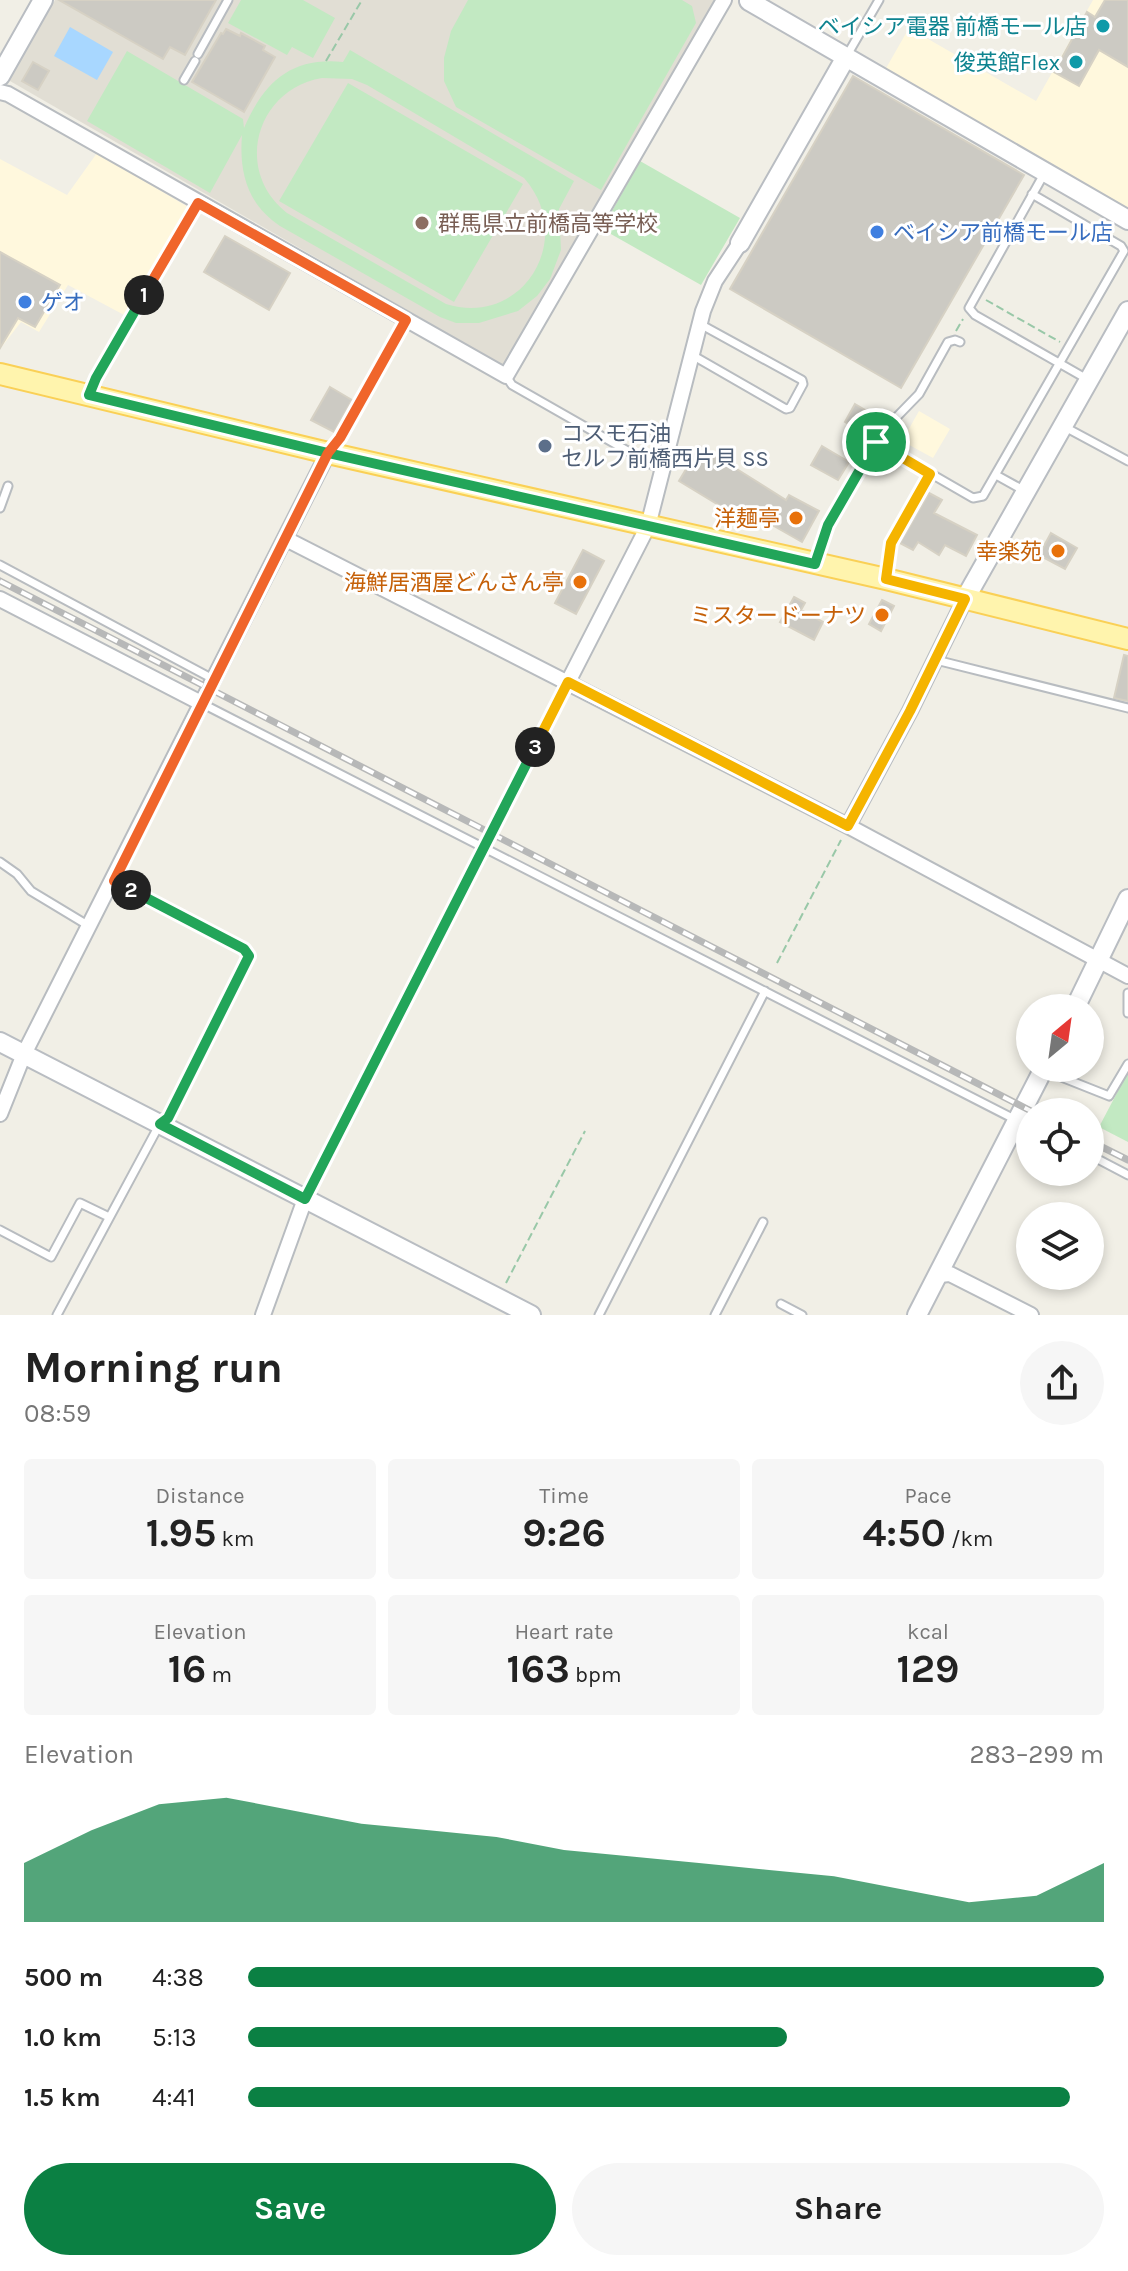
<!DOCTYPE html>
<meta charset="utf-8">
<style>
body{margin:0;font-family:Karla,"Noto Sans JP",sans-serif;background:#f6f6f6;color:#222;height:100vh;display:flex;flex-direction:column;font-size:30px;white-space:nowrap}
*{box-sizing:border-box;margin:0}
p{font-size:26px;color:#767676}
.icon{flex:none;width:44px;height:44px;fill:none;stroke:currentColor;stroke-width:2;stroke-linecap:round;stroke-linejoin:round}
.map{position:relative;height:1315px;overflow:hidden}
.details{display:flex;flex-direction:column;background:#fff;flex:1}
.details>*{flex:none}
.needle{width:52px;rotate:29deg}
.controls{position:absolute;left:1016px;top:994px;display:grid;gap:16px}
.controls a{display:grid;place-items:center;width:88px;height:88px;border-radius:50%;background:#fff;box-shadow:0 4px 12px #0003;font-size:40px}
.pin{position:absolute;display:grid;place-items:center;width:68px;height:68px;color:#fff;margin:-34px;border:4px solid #fff;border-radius:50%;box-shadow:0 2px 8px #0007}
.km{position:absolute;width:40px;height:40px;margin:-20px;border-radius:50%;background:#222;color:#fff;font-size:22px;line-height:40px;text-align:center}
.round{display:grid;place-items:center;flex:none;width:84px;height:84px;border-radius:42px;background:#f6f6f6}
.headline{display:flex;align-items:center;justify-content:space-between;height:136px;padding:0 24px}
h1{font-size:44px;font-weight:700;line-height:60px}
.metrics{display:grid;grid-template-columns:repeat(3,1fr);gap:12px;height:136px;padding:8px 24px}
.metrics div{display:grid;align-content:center;border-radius:8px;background:#f6f6f6;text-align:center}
.metrics b{font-size:40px;font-weight:700}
.metrics small{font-size:22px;font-weight:400}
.metrics p{font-size:22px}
.chart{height:224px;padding:16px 24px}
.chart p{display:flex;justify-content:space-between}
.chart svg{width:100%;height:144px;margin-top:8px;fill:#0b8043;opacity:.7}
.action{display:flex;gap:16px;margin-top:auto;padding:16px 24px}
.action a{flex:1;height:92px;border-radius:48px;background:#0b8043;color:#fff;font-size:32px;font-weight:700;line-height:92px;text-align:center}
.action a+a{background:#f6f6f6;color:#222}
ul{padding:0 24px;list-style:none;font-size:26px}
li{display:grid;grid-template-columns:128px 96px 1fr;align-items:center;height:60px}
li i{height:20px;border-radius:10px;background:#0b8043}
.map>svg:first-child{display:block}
.commercial{fill:#fff8dd}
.education{fill:#e1ded4}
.green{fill:#c2e9c2;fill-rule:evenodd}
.water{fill:#a8d7ff}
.building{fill:#cccac3;stroke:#d6d1c4;stroke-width:2}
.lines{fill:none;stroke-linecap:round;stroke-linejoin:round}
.lane-casing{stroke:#b8bcc0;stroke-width:11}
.street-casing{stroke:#b8bcc0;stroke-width:18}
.secondary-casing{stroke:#b9bdc2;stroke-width:22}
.primary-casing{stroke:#fad056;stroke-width:24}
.path{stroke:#99c8a8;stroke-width:2;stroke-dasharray:8 4;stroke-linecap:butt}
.lane{stroke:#fff;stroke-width:7}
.street{stroke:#fff;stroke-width:14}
.secondary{stroke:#fff;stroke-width:18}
.primary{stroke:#fff4ad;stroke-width:20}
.rail-casing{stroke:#b7b8b8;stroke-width:7}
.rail{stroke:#fff;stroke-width:4;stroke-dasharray:12;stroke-linecap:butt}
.split-1-casing{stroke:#fff;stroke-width:16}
.split-2-casing{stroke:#fff;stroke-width:16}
.split-3-casing{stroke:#fff;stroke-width:16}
.split-4-casing{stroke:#fff;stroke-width:16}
.split-1{stroke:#22a559;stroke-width:10}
.split-2{stroke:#f0652b;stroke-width:10}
.split-3{stroke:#22a559;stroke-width:10}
.split-4{stroke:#f5b400;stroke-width:10}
.culture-dot{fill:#0f9aa8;stroke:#fff;stroke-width:3}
.education-dot{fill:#8d6e63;stroke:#fff;stroke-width:3}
.shop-dot{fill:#3f7fe0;stroke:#fff;stroke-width:3}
.service-dot{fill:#5c6f8a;stroke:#fff;stroke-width:3}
.food-dot{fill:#e8710a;stroke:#fff;stroke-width:3}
.labels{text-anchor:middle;stroke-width:6;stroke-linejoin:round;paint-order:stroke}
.culture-label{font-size:22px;fill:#0d838f;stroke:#fff;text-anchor:end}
.education-label{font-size:22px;fill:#785e54;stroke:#fff;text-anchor:start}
.shop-label{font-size:22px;fill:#366cbe;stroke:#fff;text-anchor:start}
.service-label{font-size:22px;fill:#4e5e75;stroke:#fff;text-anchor:start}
.food-label{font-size:22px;fill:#c56008;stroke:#fff;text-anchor:end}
</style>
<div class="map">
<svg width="1128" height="1315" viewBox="0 0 1128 1315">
<rect width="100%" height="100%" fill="#f1efe6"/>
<!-- commercial -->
<path class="commercial" d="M1093 0H1128V210L885 70 909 28 1036 101Z
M97 153 188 207 126 316 68 285 39 332 21 322 0 349V159L67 195Z
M919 411 950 429 933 458 902 441Z"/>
<!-- education -->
<path class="education" d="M55 0H718L506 365H502L10 81V77Z"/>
<!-- green -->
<path class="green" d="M241 0H303L335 18 313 58 292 47 287 55 228 23Z
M468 0H682L692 6 696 23 601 190 456 107 444 81V58L451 31Z
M350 50 574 181 559 209 561 250 550 279 537 296 518 311 479 323H456L440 317 280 226C247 204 239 172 242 135L210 193 87 121 127 51 243 119 244 128C264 82 291 57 343 62ZM322 78 352 79 367 85 524 178C577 238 523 328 446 304L287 213C233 171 256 89 322 78Z
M348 83 523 184 454 302 279 201Z
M640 161 740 218 701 285 602 229Z
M1128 1072V1142L1099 1127Z"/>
<!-- water -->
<path class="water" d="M70 27 113 52 97 80 54 56Z"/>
<!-- building -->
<path class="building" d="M59 0H216L185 55 170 47 163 59Z
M1105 0H1128V67L1099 50 1079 86 1054 72 1087 12 1095 17Z
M226 29 240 36 241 33 265 46 263 50 275 57 244 112 192 82 221 33 223 34Z
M33 62 49 71 38 90 22 81Z
M853 76 1024 175 901 388 730 289Z
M225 236 290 273 269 310 204 272Z
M0 252 60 285 35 327 18 318 0 348Z
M330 387 352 400 334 432 311 420Z
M855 404 872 414 862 432 845 422Z
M700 446 786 500 789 495 819 511 802 542 760 518 755 527 679 481Z
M822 446 849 462 838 480 811 465Z
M929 493 942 500 934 513 977 535 966 556 945 545 939 555 918 542 913 550 900 543Z
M1051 533 1077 548 1065 569 1039 555Z
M583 550 604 561 576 614 555 603Z
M794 597 805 603 801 610 823 622 814 640 780 622Z
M882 600 894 606 881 631 869 624Z
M1124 655 1128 656V701L1114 698Z"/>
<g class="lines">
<!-- lane casing -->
<g class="lane-casing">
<path id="lane" d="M198 54 228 0
M846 57 879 0
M184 80 195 61
M1044 174 969 308 975 315 1087 379
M692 355 786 409 790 408 803 384 802 380 700 324
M506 376 512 385 654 466 663 468
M90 392 96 378 198 203
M1063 426 1128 461
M876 442 973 498 983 496 1124 251 1121 246 1032 194
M331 450 406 320
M996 475 1025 491
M0 508 8 486
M816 562 828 525 883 431 919 394 948 342 955 340 960 342
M0 565 213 679
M887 577 891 543 930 474
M936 660 1128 708
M203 704 1018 1121 1030 1124
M0 862 17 874 31 891 89 926
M1128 993V1013
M1046 1071 1109 1096 1128 1064
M1090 1155 1128 1175
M306 1197 568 682
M0 1230 51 1257 80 1203 109 1217
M781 1304 802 1315
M57 1315 156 1131 168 1118 249 956 244 949 114 881
M599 1315 765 991
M715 1315 763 1222"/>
</g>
<!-- street casing -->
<g class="street-casing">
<path id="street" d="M0 92 8 94 506 376 724 0
M286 539 848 826 1128 976
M0 599 203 704
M568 682 648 526 703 311 715 281 740 243
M848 826 910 711 965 599
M0 1114 24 1054 328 453
M939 1275 950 1274 1031 1315
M263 1315 305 1199"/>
</g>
<!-- secondary casing -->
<g class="secondary-casing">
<path id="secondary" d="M749 1 1128 220
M0 76 43 0
M740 243 846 57
M965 599 1128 311
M1075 1008 1128 899
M0 1042 531 1315
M917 1315 1044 1068"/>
</g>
<!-- primary casing -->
<g class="primary-casing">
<path id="primary" d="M0 374 328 453 886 579 1128 639"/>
</g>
<!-- path -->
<path class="path" d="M326 61 362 0
M986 300 1060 342
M956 331 963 319
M777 963 841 840
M506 1283 585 1131"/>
<!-- lane -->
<use href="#lane" class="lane"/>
<!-- street -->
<use href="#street" class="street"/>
<!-- secondary -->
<use href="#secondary" class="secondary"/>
<!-- primary -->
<use href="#primary" class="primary"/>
<!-- rail casing -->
<g class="rail-casing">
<path id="rail" d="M0 581 1033 1112
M1090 1141 1128 1160"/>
</g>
<!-- rail -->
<use href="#rail" class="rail"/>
</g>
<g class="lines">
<!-- split-1 casing -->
<g class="split-1-casing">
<path id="split-1" d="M144 295 96 378 89 395 328 453 815 564 828 525 876 442"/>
</g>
<!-- split-2 casing -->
<g class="split-2-casing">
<path id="split-2" d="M131 890 114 881 328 453 340 438 406 320 198 203 144 295"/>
</g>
<!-- split-3 casing -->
<g class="split-3-casing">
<path id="split-3" d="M131 890 244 949 249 956 168 1118 160 1124 305 1199 535 747"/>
</g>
<!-- split-4 casing -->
<g class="split-4-casing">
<path id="split-4" d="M535 747 568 682 848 826 910 711 965 599 886 579 891 543 930 474 876 442"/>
</g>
<!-- split-1 -->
<use href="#split-1" class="split-1"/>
<!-- split-2 -->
<use href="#split-2" class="split-2"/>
<!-- split-3 -->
<use href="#split-3" class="split-3"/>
<!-- split-4 -->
<use href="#split-4" class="split-4"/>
</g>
<!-- markers -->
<g class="culture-dot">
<circle cx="1103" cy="26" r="8"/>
<circle cx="1076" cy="62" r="8"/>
</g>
<circle class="education-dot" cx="422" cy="223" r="8"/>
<g class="shop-dot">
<circle cx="877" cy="232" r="8"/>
<circle cx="25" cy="302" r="8"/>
</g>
<circle class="service-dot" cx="545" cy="446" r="8"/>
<g class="food-dot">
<circle cx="796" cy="518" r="8"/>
<circle cx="1058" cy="551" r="8"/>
<circle cx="580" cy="582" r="8"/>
<circle cx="882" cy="615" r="8"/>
</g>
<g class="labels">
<!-- culture labels -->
<g class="culture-label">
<text x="1087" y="34">ベイシア電器 前橋モール店</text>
<text x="1060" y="70">俊英館Flex</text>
</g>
<!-- education labels -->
<g class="education-label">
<text x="438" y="231">群馬県立前橋高等学校</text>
</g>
<!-- shop labels -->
<g class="shop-label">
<text x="893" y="240">ベイシア前橋モール店</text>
<text x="41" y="310">ゲオ</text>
</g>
<!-- service labels -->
<g class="service-label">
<text x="561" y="441">コスモ石油<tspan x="561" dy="25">セルフ前橋西片貝 SS</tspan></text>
</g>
<!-- food labels -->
<g class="food-label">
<text x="780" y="526">洋麺亭</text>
<text x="1042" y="559">幸楽苑</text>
<text x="564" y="590">海鮮居酒屋どんさん亭</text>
<text x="866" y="623">ミスタードーナツ</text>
</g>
</g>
</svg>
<div class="controls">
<a><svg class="needle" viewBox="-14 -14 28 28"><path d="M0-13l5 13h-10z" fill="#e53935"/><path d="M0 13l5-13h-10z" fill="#767676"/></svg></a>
<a><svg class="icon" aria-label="locate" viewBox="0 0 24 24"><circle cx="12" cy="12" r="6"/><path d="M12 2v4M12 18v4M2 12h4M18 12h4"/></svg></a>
<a><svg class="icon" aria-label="layers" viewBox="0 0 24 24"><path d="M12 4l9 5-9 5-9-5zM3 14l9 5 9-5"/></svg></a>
</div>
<div class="pin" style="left:876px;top:442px;background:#1e9e55"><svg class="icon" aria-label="arrive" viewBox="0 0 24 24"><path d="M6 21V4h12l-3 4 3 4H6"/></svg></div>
<b class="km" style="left:144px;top:295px">1</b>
<b class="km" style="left:131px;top:890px">2</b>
<b class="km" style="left:535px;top:747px">3</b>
</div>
<section class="details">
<div class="headline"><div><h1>Morning run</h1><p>08:59</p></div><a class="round"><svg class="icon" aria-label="share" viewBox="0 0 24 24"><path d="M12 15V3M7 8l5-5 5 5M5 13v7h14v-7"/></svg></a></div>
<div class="metrics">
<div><p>Distance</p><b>1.95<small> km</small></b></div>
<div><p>Time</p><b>9:26</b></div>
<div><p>Pace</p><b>4:50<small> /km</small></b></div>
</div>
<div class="metrics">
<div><p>Elevation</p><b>16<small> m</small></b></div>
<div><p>Heart rate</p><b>163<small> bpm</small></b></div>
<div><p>kcal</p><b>129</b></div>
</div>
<div class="chart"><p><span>Elevation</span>283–299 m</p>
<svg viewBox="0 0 160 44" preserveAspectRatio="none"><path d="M0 44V26L10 16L20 8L30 6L40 10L50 14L60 16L70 18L80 22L90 24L100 26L110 28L120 30L130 34L140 38L150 36L160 26V44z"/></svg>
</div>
<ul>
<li><b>500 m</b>4:38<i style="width:100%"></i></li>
<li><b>1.0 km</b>5:13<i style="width:63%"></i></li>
<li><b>1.5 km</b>4:41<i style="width:96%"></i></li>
</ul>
<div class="action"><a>Save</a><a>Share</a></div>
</section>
